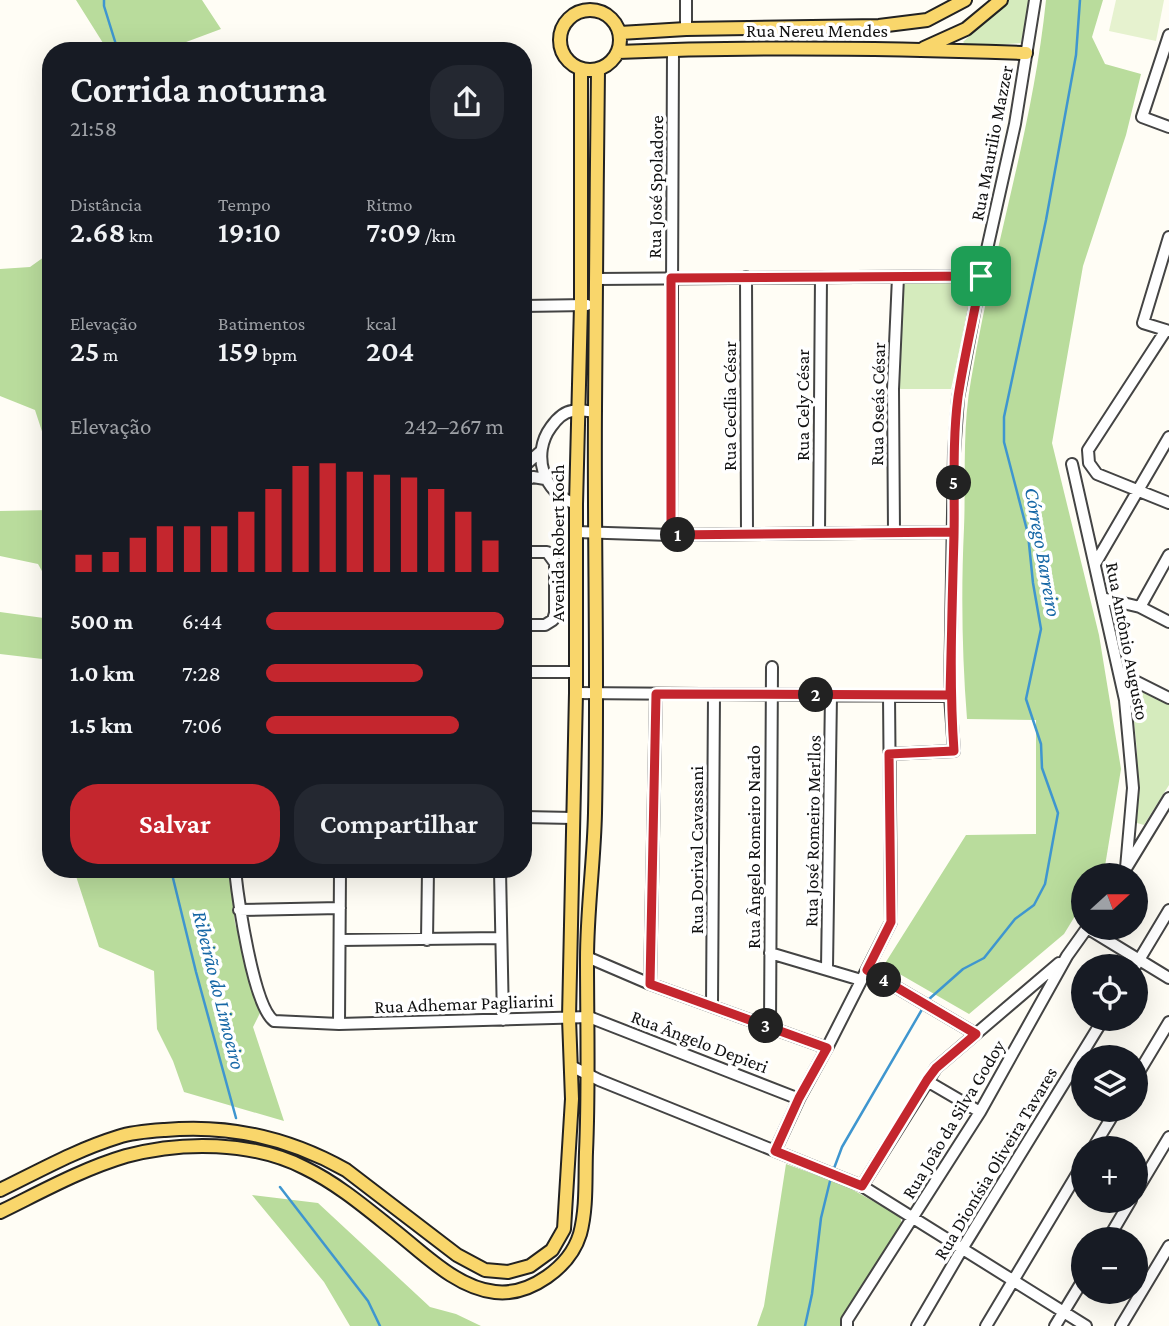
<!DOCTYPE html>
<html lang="pt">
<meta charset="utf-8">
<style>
body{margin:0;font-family:"Crimson Pro",serif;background:#242831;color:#f1f3f6;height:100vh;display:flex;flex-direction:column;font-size:26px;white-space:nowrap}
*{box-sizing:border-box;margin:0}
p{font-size:23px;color:#9ea1a6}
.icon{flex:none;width:38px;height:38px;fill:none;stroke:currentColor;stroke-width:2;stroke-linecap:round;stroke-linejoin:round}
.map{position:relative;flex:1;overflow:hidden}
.sheet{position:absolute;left:42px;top:42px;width:490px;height:836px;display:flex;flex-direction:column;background:#171b24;border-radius:28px;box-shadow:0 7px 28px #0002}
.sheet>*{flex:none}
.needle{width:46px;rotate:69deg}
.tools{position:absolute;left:1071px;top:863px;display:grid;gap:14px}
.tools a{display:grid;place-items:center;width:77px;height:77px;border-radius:50%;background:#171b24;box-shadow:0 7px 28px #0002;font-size:35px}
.pin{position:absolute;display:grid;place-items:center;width:60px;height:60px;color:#fff;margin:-30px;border-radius:14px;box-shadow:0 4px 10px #0006}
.km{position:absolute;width:35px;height:35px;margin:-18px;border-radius:50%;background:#222;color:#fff;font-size:19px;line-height:35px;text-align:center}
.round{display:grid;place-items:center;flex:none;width:74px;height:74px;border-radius:28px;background:#242831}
.head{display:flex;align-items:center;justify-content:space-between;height:119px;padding:0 28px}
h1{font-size:38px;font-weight:600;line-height:52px}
.metrics{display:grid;grid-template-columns:repeat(3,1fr);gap:10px;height:119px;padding:7px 28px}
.metrics div{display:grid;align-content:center}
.metrics b{font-size:30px;font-weight:600}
.metrics small{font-size:19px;font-weight:400}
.metrics p{font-size:19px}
.chart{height:196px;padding:14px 28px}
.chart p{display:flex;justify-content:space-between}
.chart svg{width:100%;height:126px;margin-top:7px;stroke:#c4262e;stroke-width:6}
.cta{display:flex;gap:14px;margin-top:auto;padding:14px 28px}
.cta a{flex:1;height:80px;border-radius:28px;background:#c4262e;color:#fff;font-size:28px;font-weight:600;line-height:80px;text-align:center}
.cta a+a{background:#242831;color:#f1f3f6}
ul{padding:0 28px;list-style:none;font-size:23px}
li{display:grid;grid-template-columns:112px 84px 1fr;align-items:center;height:52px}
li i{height:18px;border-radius:9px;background:#c4262e}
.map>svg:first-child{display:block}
.green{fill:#d5ebbd}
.forest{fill:#b9dc9c}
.pitch{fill:#e6f2cf}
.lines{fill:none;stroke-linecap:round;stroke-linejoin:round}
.stream{stroke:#3f96cf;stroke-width:2.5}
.minor-casing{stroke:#444;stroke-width:14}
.major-casing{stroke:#222;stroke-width:16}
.minor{stroke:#fff;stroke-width:10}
.major{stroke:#f9d66b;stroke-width:12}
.route-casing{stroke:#fff;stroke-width:14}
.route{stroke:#c4262e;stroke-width:9}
.labels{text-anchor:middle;stroke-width:7;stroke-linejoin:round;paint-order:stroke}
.street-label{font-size:19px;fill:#111;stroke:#fff}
.water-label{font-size:21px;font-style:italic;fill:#1768a6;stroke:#fff}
</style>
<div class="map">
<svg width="1169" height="1326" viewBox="0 0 1169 1326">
<rect width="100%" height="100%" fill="#fffdf5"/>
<!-- green -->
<path class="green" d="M1007 0H1031L1021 43 969 47 963 42Z
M970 280 973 289 951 389H893L901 282Z
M1135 688 1169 704V785L1144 825 1137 823 1135 818 1137 751 1131 691Z"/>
<!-- forest -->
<path class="forest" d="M76 0H202L221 29 162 51H108Z
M1046 0H1103L1092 37 1105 64 1141 74 1126 135 1083 266 1052 443 1099 635 1121 769 1105 866 1100 875H1083V903L1064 934 969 1014 884 965 966 835 1036 834V720L967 719C962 655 961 592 964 528 966 478 962 429 971 380 992 252 1033 129 1046 0Z
M51 252V459L35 410 0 396V269L30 267Z
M51 510V587L38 564 0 556V511Z
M0 612 51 619V660L0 654Z
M74 870H229L235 923 260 1013 253 1027 284 1121 184 1092 173 1061 157 1029 154 971 99 947Z
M786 1164 844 1185 900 1216 902 1225 843 1326H757L764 1306Z
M252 1195 318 1203 430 1307 456 1314 481 1326H350L324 1282Z"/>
<!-- pitch -->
<path class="pitch" d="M1116 0H1164L1156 41 1109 31Z"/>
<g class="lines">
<!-- stream -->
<path class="stream" d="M104 0V6L118 51
M171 870 196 972 236 1118
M928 1000 963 969 984 958 1015 919 1034 905 1045 884 1058 813 1042 768 1041 744 1026 699 1041 629 1033 583 1028 534 1004 442V417L1046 220 1076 55 1080 0
M833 1171 842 1147 924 1006
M280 1187 368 1301 380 1326
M805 1326 812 1294 821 1218 831 1177"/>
<!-- minor casing -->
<g class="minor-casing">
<path id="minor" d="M686 0V29
M1169 35 1142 117 1169 127
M1169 237 1143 323 1169 331
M746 277 747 534
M597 279 981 276
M523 306 587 305
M1166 330 1088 450 1089 463 1097 474 1169 503
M1072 464 1125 700 1133 788 1126 868
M523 467 540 452
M523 481 533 477 545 479
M576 504C543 494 531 454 551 427 556 420 563 412 572 411 579 409 587 411 594 412
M576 532 671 535 954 532
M894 532 893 389 898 277
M819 533 821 277
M671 535 673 50
M523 552H547L555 563V613L553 620 545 625H523
M1095 564 1169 437
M1102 598 1140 607 1169 622
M1140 607 1169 555
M523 672H576
M1119 673 1169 698
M576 693 950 696
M889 754 954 751 950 696 954 453 958 398 981 276 1015 124 1035 0
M523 817 573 818
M235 870C238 898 253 1006 274 1021L339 1024 589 1017 799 1099
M500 870 503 1020
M1122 875 1169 798
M239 910 340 908
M1087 928 1169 978
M340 940 501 938
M427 940 428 870
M770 953 861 980
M587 957 650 984 827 1048
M1136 965 1169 910
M827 968 831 695
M867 970 976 1034
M650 984 656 694
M712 1006 714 694
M339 1024 340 870
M770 1027 772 667
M571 1066 599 1080 862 1186 1086 1326
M1136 1077 1169 1022
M927 1081 980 1112
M1093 1148 1116 1110
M775 1151 799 1099 827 1048 891 922 889 695
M862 1186 936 1068 1059 963
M1136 1192 1169 1137
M1108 1239 1131 1200
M847 1326V1320L980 1112 1067 956 1087 928
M917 1326 962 1249 1104 1018
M986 1326 1083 1164
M1055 1326 1083 1280
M1121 1326 1169 1246"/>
</g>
<!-- major casing -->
<g class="major-casing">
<path id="major" d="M560 40a30 30 0 1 1 60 0a30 30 0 1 1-60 0Z
M620 33 686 29 879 26 927 20 965 0
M924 48 966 29 1001 0
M618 52C754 46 890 48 1026 53
M0 1190C39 1171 76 1150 118 1137 133 1132 150 1131 165 1130 230 1124 289 1138 346 1170L457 1255 485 1270 508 1272 530 1266 552 1250 564 1229 572 1099 569 1018 576 693V504L581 305V69
M0 1212C41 1192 82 1169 126 1156 182 1141 252 1141 305 1168 338 1184 366 1208 395 1231 424 1254 457 1288 495 1292 530 1296 570 1267 580 1234 587 1208 585 1179 586 1152 589 1087 587 1023 587 959 587 910 594 861 595 813 598 678 594 544 595 409 595 296 597 183 598 70"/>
</g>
<!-- minor -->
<use href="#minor" class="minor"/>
<!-- major -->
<use href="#major" class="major"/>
</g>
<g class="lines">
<!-- route casing -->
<g class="route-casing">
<path id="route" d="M981 276 671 278V535L954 532 950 695 656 694 650 984 827 1048 799 1098 775 1151 862 1186 927 1080 936 1068 976 1034 867 970 891 922 889 754 954 751C949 680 952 608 954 537 955 491 952 443 958 397 964 357 974 316 981 276"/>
</g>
<!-- route -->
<use href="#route" class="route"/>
</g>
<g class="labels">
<!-- street labels -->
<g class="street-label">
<text x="817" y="37">Rua Nereu Mendes</text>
<text transform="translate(991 143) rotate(-79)" y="7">Rua Maurilio Mazzer</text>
<text transform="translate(655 187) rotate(-89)" y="7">Rua José Spoladore</text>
<text transform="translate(877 404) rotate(-89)" y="7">Rua Oseás César</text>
<text transform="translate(802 405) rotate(-90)" y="7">Rua Cely César</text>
<text transform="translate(729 406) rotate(-90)" y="7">Rua Cecília César</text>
<text transform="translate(557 543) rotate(-90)" y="7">Avenida Robert Koch</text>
<text transform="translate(1128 641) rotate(79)" y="7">Rua Antônio Augusto</text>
<text transform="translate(812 831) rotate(-89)" y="7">Rua José Romeiro Merllos</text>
<text transform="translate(753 847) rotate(-90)" y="7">Rua Ângelo Romeiro Nardo</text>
<text transform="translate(696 850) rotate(-90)" y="7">Rua Dorival Cavassani</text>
<text transform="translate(464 1003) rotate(-2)" y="7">Rua Adhemar Pagliarini</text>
<text transform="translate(700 1041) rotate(21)" y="7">Rua Ângelo Depieri</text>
<text transform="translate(953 1119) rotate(-59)" y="7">Rua João da Silva Godoy</text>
<text transform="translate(995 1163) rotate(-59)" y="7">Rua Dionísia Oliveira Tavares</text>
</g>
<!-- water labels -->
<g class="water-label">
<text transform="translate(1043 552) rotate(80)" y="7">Córrego Barreiro</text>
<text transform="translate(219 990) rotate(76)" y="7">Ribeirão do Limoeiro</text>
</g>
</g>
</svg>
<div class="tools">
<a><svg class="needle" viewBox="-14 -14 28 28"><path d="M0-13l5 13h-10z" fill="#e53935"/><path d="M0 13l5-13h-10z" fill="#9ea1a6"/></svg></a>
<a><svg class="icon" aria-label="locate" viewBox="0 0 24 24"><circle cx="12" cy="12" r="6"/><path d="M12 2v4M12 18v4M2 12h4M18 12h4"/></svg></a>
<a><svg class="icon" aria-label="layers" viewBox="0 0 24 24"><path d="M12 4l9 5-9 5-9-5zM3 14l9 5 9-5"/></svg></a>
<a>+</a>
<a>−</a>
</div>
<div class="pin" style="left:981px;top:276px;background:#1e9e55"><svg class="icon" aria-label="arrive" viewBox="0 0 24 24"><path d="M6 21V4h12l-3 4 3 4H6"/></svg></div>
<b class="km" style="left:678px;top:535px">1</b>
<b class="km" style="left:816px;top:695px">2</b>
<b class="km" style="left:766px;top:1026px">3</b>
<b class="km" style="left:884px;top:980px">4</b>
<b class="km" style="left:954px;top:483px">5</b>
<section class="sheet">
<div class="head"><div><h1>Corrida noturna</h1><p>21:58</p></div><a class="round"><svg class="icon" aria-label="share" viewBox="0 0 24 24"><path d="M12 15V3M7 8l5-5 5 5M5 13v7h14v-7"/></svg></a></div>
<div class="metrics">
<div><p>Distância</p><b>2.68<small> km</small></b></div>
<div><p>Tempo</p><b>19:10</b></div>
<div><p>Ritmo</p><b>7:09<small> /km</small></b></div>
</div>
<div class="metrics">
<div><p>Elevação</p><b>25<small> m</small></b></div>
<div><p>Batimentos</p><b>159<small> bpm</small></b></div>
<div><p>kcal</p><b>204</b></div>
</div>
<div class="chart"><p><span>Elevação</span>242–267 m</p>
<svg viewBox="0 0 160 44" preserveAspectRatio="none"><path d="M5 44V38M15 44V37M25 44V32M35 44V28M45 44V28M55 44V28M65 44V23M75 44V15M85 44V7M95 44V6M105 44V9M115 44V10M125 44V11M135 44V15M145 44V23M155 44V33"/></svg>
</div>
<ul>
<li><b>500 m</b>6:44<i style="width:100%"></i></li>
<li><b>1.0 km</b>7:28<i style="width:66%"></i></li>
<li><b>1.5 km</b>7:06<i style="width:81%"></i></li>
</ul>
<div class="cta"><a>Salvar</a><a>Compartilhar</a></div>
</section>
</div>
